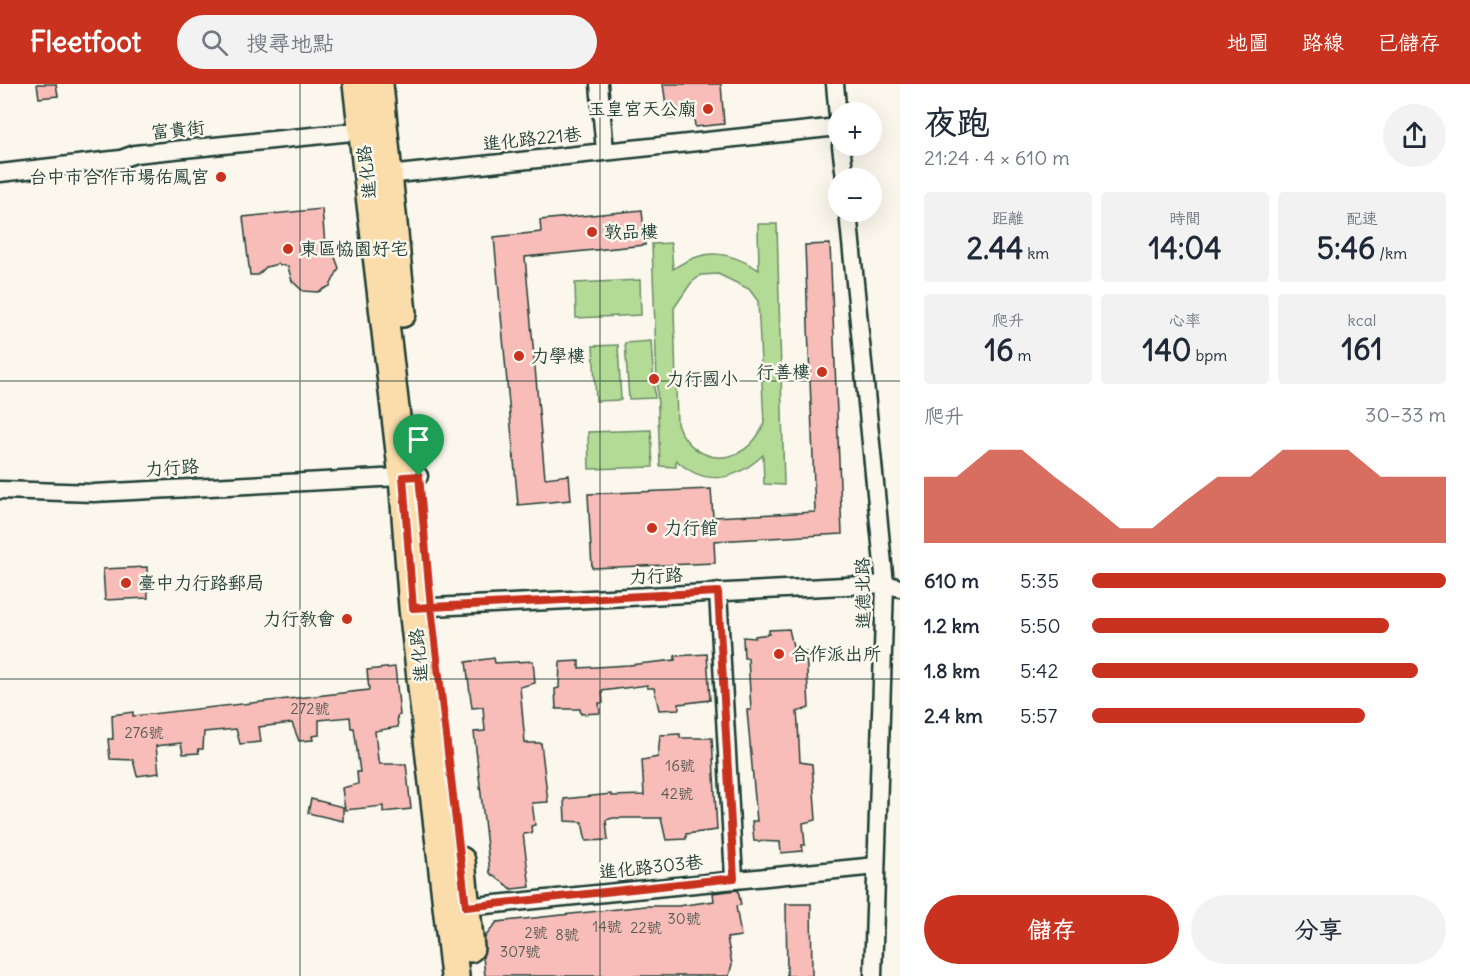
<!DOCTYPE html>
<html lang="zh-TW">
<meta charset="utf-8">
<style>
body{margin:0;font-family:Delius,"LXGW WenKai TC",sans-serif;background:#f2f2f3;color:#1f2937;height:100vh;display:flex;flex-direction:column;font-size:22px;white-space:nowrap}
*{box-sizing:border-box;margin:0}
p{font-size:20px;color:#747a83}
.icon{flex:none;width:33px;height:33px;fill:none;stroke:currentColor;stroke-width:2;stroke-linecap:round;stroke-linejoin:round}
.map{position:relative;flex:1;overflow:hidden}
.side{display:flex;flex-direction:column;background:#fff;width:570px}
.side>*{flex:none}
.tools{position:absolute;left:828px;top:18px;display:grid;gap:12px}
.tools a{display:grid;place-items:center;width:54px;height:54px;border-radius:50%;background:#fff;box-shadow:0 6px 24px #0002;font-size:30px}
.pin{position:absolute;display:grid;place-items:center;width:51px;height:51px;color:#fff;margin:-62px -26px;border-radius:50% 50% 50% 0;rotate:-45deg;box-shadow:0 0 6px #0007}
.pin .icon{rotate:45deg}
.round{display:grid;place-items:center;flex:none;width:63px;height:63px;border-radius:32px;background:#f2f2f3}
.head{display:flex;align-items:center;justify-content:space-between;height:102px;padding:0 24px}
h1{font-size:33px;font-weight:800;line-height:45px}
.figures{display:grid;grid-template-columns:repeat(3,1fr);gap:9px;height:102px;padding:6px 24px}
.figures div{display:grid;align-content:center;border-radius:6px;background:#f2f2f3;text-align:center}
.figures b{font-size:30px;font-weight:800}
.figures small{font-size:16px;font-weight:400}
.figures p{font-size:16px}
.chart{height:168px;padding:12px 24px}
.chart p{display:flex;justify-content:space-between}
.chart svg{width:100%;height:108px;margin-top:6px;fill:#c8321e;opacity:.7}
.cta{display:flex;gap:12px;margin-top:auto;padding:12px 24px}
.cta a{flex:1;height:69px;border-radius:36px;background:#c8321e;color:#fff;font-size:24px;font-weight:800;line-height:69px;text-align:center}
.cta a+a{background:#f2f2f3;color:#1f2937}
ul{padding:0 24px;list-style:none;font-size:20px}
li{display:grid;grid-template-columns:96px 72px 1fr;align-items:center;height:45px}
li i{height:15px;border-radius:8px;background:#c8321e}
header{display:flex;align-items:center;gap:36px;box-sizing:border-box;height:84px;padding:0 30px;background:#c8321e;color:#fff}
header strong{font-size:28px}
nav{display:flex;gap:33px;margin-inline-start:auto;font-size:21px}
.search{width:420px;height:54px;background:#f2f2f3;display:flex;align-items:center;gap:15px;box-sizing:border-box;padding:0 21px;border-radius:33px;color:#747a83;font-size:22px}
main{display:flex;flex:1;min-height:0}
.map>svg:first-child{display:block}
.green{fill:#b4db96;stroke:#6a8c65;stroke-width:1.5;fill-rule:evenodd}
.building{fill:#f9bdb9;stroke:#1f3d34;stroke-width:1.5}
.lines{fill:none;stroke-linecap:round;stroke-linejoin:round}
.street-casing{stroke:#1f3d34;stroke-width:21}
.primary-casing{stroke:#1f3d34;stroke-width:32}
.street{stroke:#fbf7ec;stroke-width:16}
.primary{stroke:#faddab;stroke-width:27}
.route-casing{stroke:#fff;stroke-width:12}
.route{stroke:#c8321e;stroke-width:8}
.grid{fill:none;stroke:#1f3d34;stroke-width:1.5;stroke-opacity:0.55}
.poi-dot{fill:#c8321e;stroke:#fbf7ec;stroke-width:2}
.labels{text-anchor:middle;stroke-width:5;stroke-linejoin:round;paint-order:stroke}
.number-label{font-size:15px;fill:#565d55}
.poi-label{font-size:18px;fill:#1f3d34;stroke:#fbf7ec;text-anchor:start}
.street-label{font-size:18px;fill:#1f3d34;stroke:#fbf7ec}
</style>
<header>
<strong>Fleetfoot</strong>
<div class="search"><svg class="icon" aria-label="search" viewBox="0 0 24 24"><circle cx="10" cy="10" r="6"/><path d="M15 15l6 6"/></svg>搜尋地點</div>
<nav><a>地圖</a><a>路線</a><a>已儲存</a></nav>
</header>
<main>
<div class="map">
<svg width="900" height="892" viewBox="0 0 900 892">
<rect width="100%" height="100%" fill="#fbf7ec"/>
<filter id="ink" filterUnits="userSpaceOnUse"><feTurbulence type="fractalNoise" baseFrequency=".0167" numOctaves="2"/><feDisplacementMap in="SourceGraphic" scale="12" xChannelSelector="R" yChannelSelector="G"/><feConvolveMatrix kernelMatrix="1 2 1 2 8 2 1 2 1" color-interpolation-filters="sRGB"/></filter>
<g filter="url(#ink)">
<!-- green -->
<path class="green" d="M758 140H777L784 401 764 400 763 371C735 397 705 403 676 376V383L660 382 652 160 671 159 673 185C705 164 727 166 759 186ZM718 190 749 205 758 217 764 339C747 384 695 385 677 340L674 224 691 199 701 191Z
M640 196 641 231 576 234 575 199Z
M651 257 655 314 629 315 625 259Z
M618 261 621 316 596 317 593 262Z
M651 346 653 383 589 385 588 348Z"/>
<!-- building -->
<path class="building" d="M37 0H56L58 12 39 14Z
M663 0H721L724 40 695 43 694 33 668 35Z
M322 125 325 161 333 168 339 184 330 202 318 208 303 207 292 197 288 183 278 180 266 183 258 191H250L243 133Z
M642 126 645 161 525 173 545 394 569 391 571 416 518 421 494 153 541 148 540 136Z
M830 160 842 450 714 457 715 479 592 484 588 410 711 405 713 433 815 428 805 161Z
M147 483 148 514 105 516 103 485Z
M789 545 794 567 806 568 809 624 797 628 798 640 800 678 812 680 816 736 803 739 805 761H802V767L781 769 780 758 754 757 752 737H757L747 626H751L748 574H744L743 553 755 554V552L769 550V546Z
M707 570 710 616 679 620V625L659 626 654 604H647V601L602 607 603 619H599L600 629 581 630 580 625H556L555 605 559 604 560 578 579 577V584L629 581 675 576V572Z
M494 574 495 579 533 577 535 599 520 603 525 659H541L548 718 532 719 535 741 531 742 532 749 523 750 530 803 512 805 490 789 474 648 485 647 483 623 472 624 466 578Z
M395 583 400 631 397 632 398 643 375 647 378 676 379 680H406L411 725 383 728V722L345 726 342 704 358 700 357 688H360L354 644H351L350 633 319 636V651L312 652 313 656 299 657 292 639 259 643 261 658 240 660 236 645 204 648 203 665H198L199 669 183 670 181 659 156 662 159 689 137 692 133 676 110 675 108 655H113L112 631 133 628V632L369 606 367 586Z
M680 650V654H712L717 746 686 750V755L666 756 661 734H613L606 736 608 756 586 757 582 738 565 737 564 715 611 710V712L644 711 642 676 658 673 660 651Z
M311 715 343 723V737L308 729Z
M738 806 741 821 736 822 741 852 727 854 732 880 729 892H485L483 873 485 853 497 838 646 822H678L714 817 713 809Z
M786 820H811L812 892H787Z"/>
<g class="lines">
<!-- street casing -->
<g class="street-casing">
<path id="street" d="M599 0 605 67
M835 0 838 33
M841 62 845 94
M384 84 388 91 838 43
M0 89 121 75 135 70 362 47 366 54
M848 128 885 500 873 892
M0 406 94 409 419 392
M718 508 734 794
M413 524 885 500 900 504
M466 823 876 782"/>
</g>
<!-- primary casing -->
<g class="primary-casing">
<path id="primary" d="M357 0 403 393 413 524 455 892
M379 0 402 229
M461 777 470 864"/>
</g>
<!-- street -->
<use href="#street" class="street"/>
<!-- primary -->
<use href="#primary" class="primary"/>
</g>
</g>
<g class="lines" filter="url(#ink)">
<!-- route casing -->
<g class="route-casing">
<path id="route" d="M419 392 403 393 413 524 431 523 466 823 734 794 718 508 431 523 419 392"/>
</g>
<!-- route -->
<use href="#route" class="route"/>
</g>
<!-- grid -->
<path class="grid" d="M300 0V892M600 0V892M0 297H900M0 595H900"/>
<!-- markers -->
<g class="poi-dot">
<circle cx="708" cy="25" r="6"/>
<circle cx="221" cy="93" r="6"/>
<circle cx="592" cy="148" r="6"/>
<circle cx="288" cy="165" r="6"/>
<circle cx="519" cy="272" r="6"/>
<circle cx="822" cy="288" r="6"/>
<circle cx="654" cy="295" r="6"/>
<circle cx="652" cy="444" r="6"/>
<circle cx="126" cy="499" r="6"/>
<circle cx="347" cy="535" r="6"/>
<circle cx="779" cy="570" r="6"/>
</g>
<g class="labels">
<!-- number labels -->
<g class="number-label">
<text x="310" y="630">272號</text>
<text x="144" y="654">276號</text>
<text x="680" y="687">16號</text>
<text x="677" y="715">42號</text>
<text x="684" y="840">30號</text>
<text x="607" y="848">14號</text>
<text x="646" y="849">22號</text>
<text x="536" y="854">2號</text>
<text x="567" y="856">8號</text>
<text x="520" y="873">307號</text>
</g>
<!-- poi labels -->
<g class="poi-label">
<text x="696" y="31" text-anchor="end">玉皇宮天公廟</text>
<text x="209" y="99" text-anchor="end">台中市合作市場佑鳳宮</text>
<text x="604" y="154">敦品樓</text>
<text x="300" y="171">東區恊園好宅</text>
<text x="531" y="278">力學樓</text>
<text x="810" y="294" text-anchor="end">行善樓</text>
<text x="666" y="301">力行國小</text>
<text x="664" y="450">力行館</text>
<text x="138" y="505">臺中力行路郵局</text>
<text x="335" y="541" text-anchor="end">力行教會</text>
<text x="791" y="576">合作派出所</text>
</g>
<!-- street labels -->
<g class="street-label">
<text transform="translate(178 46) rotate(-6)" y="6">富貴街</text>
<text transform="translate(532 55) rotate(-6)" y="6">進化路221巷</text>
<text transform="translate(367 88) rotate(-97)" y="6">進化路</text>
<text transform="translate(172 384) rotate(-4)" y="6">力行路</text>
<text transform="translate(656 492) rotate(-3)" y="6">力行路</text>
<text transform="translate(863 509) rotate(-91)" y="6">進德北路</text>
<text transform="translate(419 571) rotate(-96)" y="6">進化路</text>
<text transform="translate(651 783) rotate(-6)" y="6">進化路303巷</text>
</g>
</g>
</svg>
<div class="tools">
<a>+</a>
<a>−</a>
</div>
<div class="pin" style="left:419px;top:392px;background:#1e9e55"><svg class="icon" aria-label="arrive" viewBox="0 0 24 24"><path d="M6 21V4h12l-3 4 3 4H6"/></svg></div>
</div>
<section class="side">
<div class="head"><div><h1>夜跑</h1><p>21:24 · 4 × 610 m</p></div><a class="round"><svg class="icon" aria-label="share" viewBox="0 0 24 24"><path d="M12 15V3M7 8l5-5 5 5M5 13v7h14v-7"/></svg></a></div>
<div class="figures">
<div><p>距離</p><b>2.44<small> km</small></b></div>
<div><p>時間</p><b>14:04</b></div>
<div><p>配速</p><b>5:46<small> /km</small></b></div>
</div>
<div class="figures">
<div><p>爬升</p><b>16<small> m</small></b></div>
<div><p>心率</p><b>140<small> bpm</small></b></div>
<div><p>kcal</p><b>161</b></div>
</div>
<div class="chart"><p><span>爬升</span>30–33 m</p>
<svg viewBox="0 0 160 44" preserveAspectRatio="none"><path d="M0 44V17L10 17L20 6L30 6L40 17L50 27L60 38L70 38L80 27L90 17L100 17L110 6L120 6L130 6L140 17L150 17L160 17V44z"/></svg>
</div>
<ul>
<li><b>610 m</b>5:35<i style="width:100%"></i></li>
<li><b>1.2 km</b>5:50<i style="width:84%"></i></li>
<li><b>1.8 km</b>5:42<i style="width:92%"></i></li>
<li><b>2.4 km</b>5:57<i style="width:77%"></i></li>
</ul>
<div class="cta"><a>儲存</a><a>分享</a></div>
</section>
</main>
